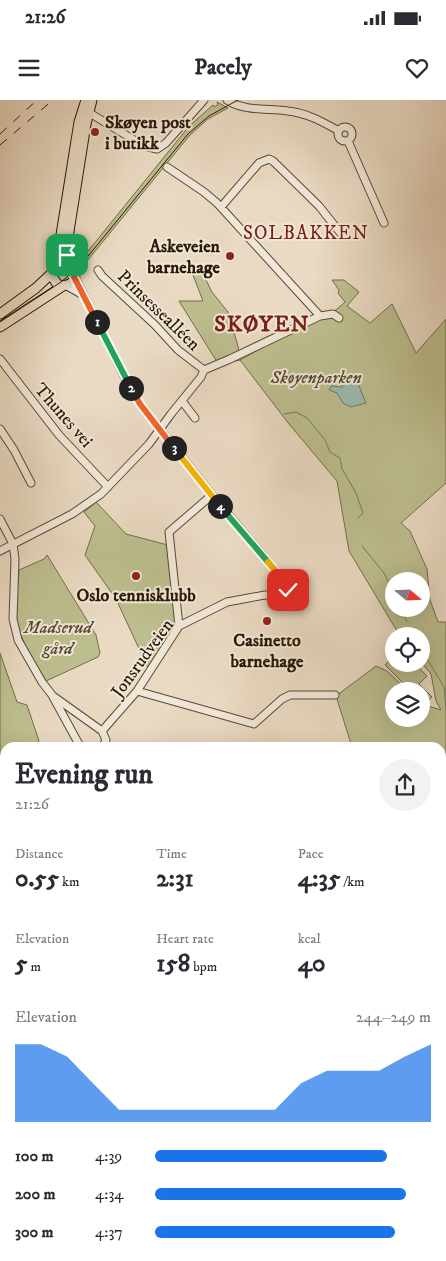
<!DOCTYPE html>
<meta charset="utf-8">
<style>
body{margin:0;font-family:"IM FELL DW Pica",serif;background:#f2f2f3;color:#2b2b33;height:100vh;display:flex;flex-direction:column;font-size:19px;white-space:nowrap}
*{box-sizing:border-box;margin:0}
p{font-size:16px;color:#7c7c81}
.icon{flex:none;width:28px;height:28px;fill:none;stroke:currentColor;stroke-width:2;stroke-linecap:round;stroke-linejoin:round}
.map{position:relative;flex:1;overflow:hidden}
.drawer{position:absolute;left:0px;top:642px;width:446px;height:519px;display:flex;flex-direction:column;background:#fff;border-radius:15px 15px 0 0;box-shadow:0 5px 20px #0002}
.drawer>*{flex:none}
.needle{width:32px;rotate:109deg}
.fabs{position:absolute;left:385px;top:472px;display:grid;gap:10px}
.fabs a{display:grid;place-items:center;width:45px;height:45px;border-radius:50%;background:#fff;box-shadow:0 5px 20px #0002;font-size:25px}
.pin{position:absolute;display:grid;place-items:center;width:42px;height:42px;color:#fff;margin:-21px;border-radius:10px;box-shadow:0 2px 8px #0006}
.km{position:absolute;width:25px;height:25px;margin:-12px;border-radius:50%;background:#222;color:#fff;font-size:14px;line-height:25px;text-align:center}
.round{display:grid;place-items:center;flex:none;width:52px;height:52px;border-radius:26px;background:#f2f2f3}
.summary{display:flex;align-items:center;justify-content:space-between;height:85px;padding:0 15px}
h1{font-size:28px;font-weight:700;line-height:38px}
.stats{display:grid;grid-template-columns:repeat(3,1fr);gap:8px;height:85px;padding:5px 15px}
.stats div{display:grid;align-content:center}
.stats b{font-size:25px;font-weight:700}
.stats small{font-size:14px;font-weight:400}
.stats p{font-size:14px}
.chart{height:140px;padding:10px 15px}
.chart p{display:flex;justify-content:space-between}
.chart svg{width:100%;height:90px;margin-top:5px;fill:#1a73e8;opacity:.7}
ul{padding:0 15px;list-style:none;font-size:16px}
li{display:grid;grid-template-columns:80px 60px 1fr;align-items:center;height:38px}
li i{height:12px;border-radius:6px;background:#1a73e8}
.status{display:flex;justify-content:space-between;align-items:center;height:35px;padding:0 25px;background:#fff;direction:ltr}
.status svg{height:14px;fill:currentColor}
header{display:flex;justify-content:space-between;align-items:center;height:65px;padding:0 15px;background:#fff;font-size:22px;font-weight:700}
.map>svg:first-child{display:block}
.green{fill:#bdbe8f;stroke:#726c4a;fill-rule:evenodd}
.water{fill:#99bbad;stroke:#6c7b6a}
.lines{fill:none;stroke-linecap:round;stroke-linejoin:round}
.stream{stroke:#6c7b6a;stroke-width:1}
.minor-casing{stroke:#584a35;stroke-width:9}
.major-casing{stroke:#281a06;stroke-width:11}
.minor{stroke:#f1e7d8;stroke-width:7}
.major{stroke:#eadac3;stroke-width:9}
.tram{stroke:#281a06;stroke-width:1}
.rail{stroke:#281a06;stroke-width:1;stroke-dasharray:9 9;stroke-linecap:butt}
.split-1-casing{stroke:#fff;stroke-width:10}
.split-2-casing{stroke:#fff;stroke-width:10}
.split-3-casing{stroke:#fff;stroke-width:10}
.split-4-casing{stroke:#fff;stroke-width:10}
.split-5-casing{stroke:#fff;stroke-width:10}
.split-6-casing{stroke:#fff;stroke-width:10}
.split-1{stroke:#f0652b;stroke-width:6}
.split-2{stroke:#22a559;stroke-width:6}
.split-3{stroke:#f0652b;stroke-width:6}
.split-4{stroke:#f5b400;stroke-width:6}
.split-5{stroke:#22a559;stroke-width:6}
.split-6{stroke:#f5b400;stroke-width:6}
.poi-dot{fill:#8f2418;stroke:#f1e7d8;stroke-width:2}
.labels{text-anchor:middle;stroke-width:4;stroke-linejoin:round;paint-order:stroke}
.poi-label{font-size:18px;font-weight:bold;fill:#281a06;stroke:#f1e7d8}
.street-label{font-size:18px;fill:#281a06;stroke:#f1e7d8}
.park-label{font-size:18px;font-style:italic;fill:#554b2f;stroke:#f1e7d8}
.neighbourhood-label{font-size:19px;letter-spacing:1px;fill:#7a1f14;stroke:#f1e7d8}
.district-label{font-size:22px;font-weight:bold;letter-spacing:1px;fill:#7a1f14;stroke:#f1e7d8}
</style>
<div class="status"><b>21:26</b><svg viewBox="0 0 49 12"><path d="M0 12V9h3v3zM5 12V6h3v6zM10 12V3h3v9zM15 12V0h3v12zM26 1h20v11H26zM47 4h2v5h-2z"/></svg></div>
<header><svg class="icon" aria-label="menu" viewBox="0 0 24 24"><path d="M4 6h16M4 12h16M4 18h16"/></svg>Pacely<svg class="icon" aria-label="heart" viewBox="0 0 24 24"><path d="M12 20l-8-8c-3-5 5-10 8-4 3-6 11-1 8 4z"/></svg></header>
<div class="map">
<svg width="446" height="1161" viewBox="0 0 446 1161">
<rect width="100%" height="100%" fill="#eadac3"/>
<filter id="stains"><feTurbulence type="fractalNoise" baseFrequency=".004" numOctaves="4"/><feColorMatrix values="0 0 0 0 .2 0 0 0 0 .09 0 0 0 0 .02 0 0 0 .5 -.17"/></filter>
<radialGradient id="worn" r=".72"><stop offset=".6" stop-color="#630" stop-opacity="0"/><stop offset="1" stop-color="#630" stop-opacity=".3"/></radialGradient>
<!-- green -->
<path class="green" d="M217 2 228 8 208 19 190 35 83 166 80 161 186 30V29L213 5 214 7 218 5Z
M198 164 212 192 228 212 238 246 240 260 314 219 336 210 345 202 338 193 339 190 332 180H344L359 192 347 206 370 223 392 204 416 253 446 219V383L401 423 410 431 427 469 430 500 438 522H446V1133L441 1137V648L352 647 336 596 376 566 387 571 408 591H394V619H421V602L425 605 441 610 436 601 431 574 421 562V536H400L349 451 337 381 289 324 240 260 219 265 179 201H203L191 170ZM394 481H421V509H394Z
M96 402 126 434 168 445 177 524 148 568 116 499 85 455 95 426 84 412Z
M47 455 96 535 100 553 98 557 46 581C35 562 21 543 17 521 15 504 18 486 19 470L44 459Z
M0 553 17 602 27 605 39 641 35 647 5 648V1097L0 1101Z
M394 556V564H415L427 576 419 584 432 597 425 604 421 600V591H411L385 565Z
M5 1103V1156H85L79 1161H8L0 1150V1107Z
M187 1156H252L244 1161H192Z
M328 1156H413L403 1161H338Z"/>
<!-- water -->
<path class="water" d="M351 276 357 281 366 303 351 307 343 303 337 293 329 290 331 286 342 287 348 277Z"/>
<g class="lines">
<!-- stream -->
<path class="stream" d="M284 314 296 312 307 318 325 340 330 352 340 358 342 369 356 393 363 413 358 418
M362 446 384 473 391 487 394 499
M400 509 407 521
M421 549 444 587 446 609"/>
<!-- minor casing -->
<g class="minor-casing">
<path id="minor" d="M227 0C245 12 268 8 288 11 307 13 323 22 339 31
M88 12 144 46 157 49 166 43 204 0
M338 34a7 7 0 1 1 14 0a7 7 0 1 1-14 0Z
M348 41 384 123
M167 67 204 92 217 103 320 216
M221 107 259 63 269 59 273 61 319 106 342 135
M98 170 102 176 155 225 178 250 204 270 230 259 320 216 333 214 339 218
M75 177 124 276 140 304 212 395 287 484 288 490 287 493 282 496 265 495 227 502 179 526 137 591 102 631 106 640 102 648
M67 186 83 195
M0 259 59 335 108 387
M182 301 195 318
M0 329 14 350 31 383
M0 419 13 444 15 459 13 519 18 540 42 582 52 595 81 648
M0 451 72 414 101 394 149 344 171 314 201 277 204 270
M179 526 169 432 212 395
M137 591 254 624 282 599 290 595H335
M53 596 102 631
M297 1161H325"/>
</g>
<!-- major casing -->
<g class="major-casing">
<path id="major" d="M70 165 63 163 54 168 52 176 57 184C66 188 78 183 74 171 73 167 70 165 68 161 67 155 67 150 67 144L86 24 92 0
M56 166 79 22 86 0
M0 214 36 188 52 173
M0 227 63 186"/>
</g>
<!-- minor -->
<use href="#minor" class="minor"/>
<!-- major -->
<use href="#major" class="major"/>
<!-- tram -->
<path class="tram" d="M0 222 61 182 80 166 188 34 209 16 238 0"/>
<!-- rail -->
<path class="rail" d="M0 34 37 0
M0 45 53 0"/>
</g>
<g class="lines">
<!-- split-1 casing -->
<g class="split-1-casing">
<path id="split-1" d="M67 155C69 163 75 169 74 177L97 222"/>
</g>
<!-- split-2 casing -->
<g class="split-2-casing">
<path id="split-2" d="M97 222 131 288"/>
</g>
<!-- split-3 casing -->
<g class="split-3-casing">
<path id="split-3" d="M131 288 140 304 174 348"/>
</g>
<!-- split-4 casing -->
<g class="split-4-casing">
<path id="split-4" d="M174 348 220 406"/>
</g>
<!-- split-5 casing -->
<g class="split-5-casing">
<path id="split-5" d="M220 406 268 462"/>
</g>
<!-- split-6 casing -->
<g class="split-6-casing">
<path id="split-6" d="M268 462 287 484 288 490"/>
</g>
<!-- split-1 -->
<use href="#split-1" class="split-1"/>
<!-- split-2 -->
<use href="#split-2" class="split-2"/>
<!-- split-3 -->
<use href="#split-3" class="split-3"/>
<!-- split-4 -->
<use href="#split-4" class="split-4"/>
<!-- split-5 -->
<use href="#split-5" class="split-5"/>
<!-- split-6 -->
<use href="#split-6" class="split-6"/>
</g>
<!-- markers -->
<g class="poi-dot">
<circle cx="95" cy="32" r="5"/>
<circle cx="230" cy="156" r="5"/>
<circle cx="136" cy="476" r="5"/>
<circle cx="267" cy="521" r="5"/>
</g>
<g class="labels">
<!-- poi labels -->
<g class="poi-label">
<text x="105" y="28" text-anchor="start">Skøyen post<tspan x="105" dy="21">i butikk</tspan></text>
<text x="220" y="152" text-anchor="end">Askeveien<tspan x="220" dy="21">barnehage</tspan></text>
<text x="136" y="501">Oslo tennisklubb</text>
<text x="267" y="546">Casinetto<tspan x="267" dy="21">barnehage</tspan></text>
</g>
<!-- street labels -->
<g class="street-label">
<text transform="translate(159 210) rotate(44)" y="6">Prinsessealléen</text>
<text transform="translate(64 315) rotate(49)" y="6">Thunes vei</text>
<text transform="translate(142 558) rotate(-54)" y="6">Jonsrudveien</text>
</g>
<!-- park labels -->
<g class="park-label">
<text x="316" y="283">Skøyenparken</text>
<text x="58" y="533">Madserud<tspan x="58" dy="21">gård</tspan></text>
</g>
<!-- neighbourhood labels -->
<g class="neighbourhood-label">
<text x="306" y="139">SOLBAKKEN</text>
</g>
<!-- district labels -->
<g class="district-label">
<text x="262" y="231">SKØYEN</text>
</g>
</g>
<rect width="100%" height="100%" filter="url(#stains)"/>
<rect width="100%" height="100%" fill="url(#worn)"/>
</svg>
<div class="fabs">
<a><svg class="needle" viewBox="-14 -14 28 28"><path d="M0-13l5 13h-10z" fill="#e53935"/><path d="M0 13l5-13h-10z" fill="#7c7c81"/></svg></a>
<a><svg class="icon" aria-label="locate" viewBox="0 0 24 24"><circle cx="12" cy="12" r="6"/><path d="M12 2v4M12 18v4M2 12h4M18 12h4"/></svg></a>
<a><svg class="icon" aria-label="layers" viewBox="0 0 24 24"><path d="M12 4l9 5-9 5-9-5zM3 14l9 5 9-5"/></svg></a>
</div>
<div class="pin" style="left:67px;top:155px;background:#1e9e55"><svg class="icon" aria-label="arrive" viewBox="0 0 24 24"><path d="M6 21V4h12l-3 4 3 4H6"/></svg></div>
<div class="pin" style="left:288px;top:490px;background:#d93025"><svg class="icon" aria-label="check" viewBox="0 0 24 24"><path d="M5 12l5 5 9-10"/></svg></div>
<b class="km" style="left:97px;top:222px">1</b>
<b class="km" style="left:131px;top:288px">2</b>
<b class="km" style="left:174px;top:348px">3</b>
<b class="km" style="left:220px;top:406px">4</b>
<section class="drawer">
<div class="summary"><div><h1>Evening run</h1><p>21:26</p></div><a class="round"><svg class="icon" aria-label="share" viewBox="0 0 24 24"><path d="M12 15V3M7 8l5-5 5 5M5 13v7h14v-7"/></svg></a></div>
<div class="stats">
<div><p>Distance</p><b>0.55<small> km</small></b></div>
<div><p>Time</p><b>2:31</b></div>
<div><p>Pace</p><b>4:35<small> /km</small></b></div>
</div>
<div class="stats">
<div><p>Elevation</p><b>5<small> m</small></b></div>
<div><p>Heart rate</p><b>158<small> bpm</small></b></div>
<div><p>kcal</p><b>40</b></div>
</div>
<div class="chart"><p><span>Elevation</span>244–249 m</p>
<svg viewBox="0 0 160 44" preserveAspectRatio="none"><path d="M0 44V6L10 6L20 12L30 25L40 38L50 38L60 38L70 38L80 38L90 38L100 38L110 25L120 19L130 19L140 19L150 12L160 6V44z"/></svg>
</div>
<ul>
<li><b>100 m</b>4:39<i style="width:84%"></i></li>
<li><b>200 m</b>4:34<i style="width:91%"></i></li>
<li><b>300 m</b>4:37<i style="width:87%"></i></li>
</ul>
</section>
</div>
